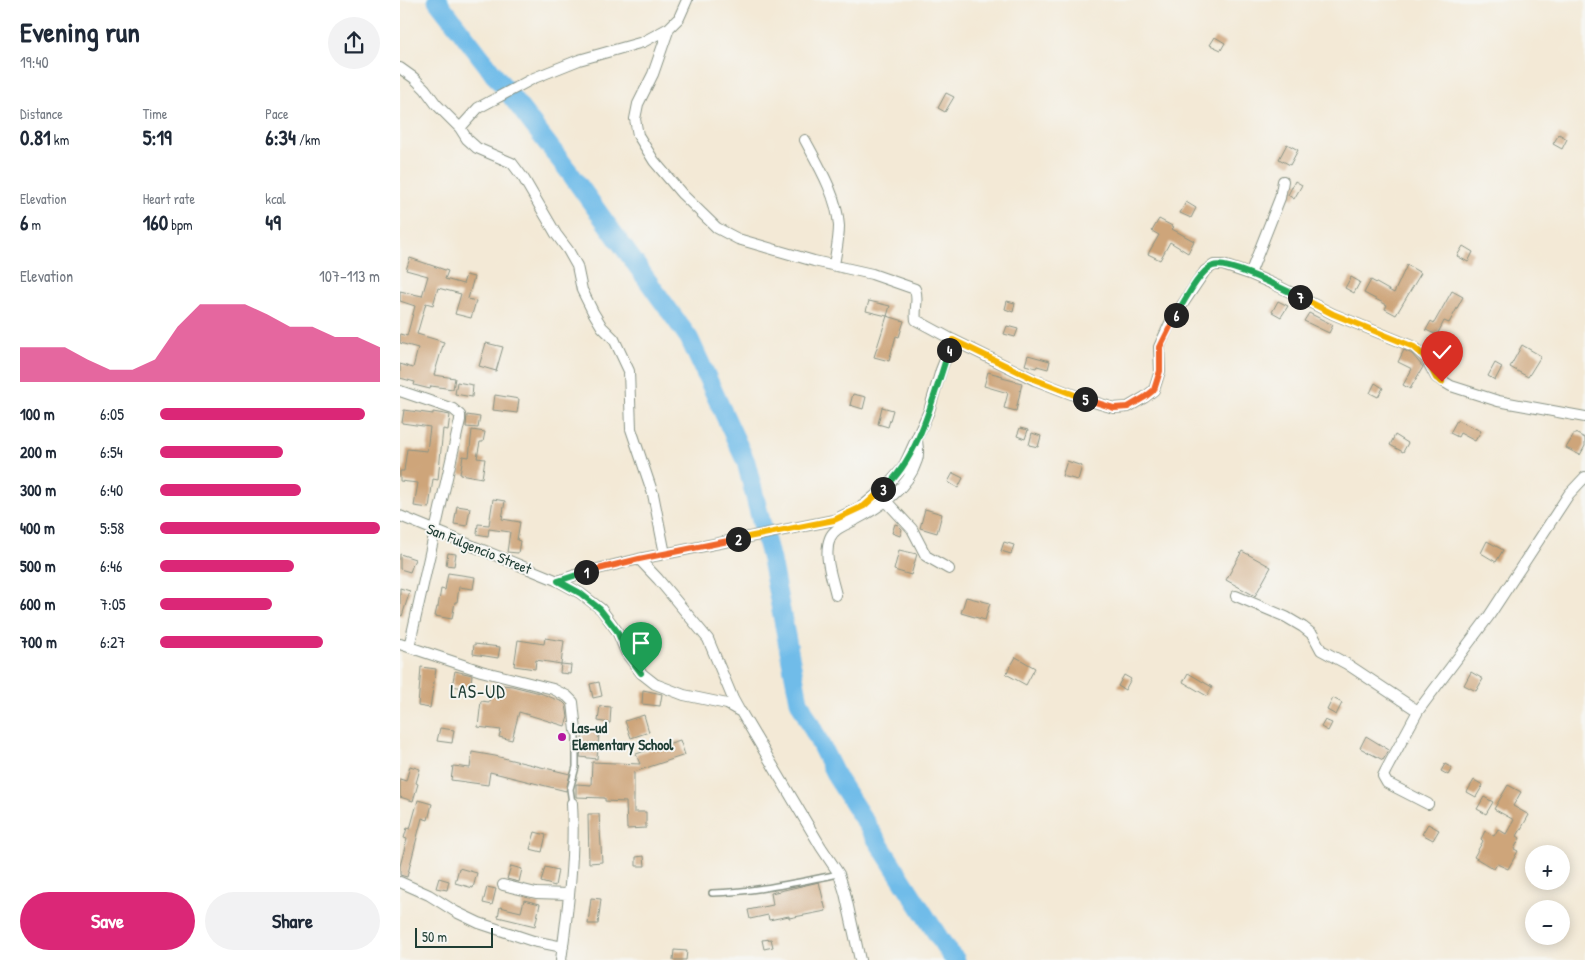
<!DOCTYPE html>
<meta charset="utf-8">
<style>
body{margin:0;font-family:"Patrick Hand",sans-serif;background:#f2f2f3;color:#1f2937;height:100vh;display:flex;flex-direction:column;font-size:19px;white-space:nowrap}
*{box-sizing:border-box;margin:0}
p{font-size:16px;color:#747a83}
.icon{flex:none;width:28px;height:28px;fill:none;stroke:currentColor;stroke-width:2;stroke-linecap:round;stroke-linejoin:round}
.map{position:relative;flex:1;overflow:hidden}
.panel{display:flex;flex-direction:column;background:#fff;width:400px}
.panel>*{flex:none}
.tools{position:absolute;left:1125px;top:845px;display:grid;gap:10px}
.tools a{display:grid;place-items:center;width:45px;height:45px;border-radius:50%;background:#fff;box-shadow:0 2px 12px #0003;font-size:25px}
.scale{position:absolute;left:15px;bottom:12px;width:78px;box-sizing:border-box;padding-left:5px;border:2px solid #1f3d34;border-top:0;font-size:14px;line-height:18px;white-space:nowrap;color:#1f3d34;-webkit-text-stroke:4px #f6f6f2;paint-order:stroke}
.pin{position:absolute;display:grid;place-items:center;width:42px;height:42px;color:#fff;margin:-51px -21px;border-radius:50% 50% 50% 0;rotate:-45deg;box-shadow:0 0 5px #0007}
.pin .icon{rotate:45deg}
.km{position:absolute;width:25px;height:25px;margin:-12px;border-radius:50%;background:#222;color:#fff;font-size:14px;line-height:25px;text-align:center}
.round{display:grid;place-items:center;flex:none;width:52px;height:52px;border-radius:26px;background:#f2f2f3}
.summary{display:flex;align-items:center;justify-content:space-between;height:85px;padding:0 20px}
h1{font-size:28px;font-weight:700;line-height:38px}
.metrics{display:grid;grid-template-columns:repeat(3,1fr);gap:8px;height:85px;padding:5px 20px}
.metrics div{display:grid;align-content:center}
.metrics b{font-size:21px;font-weight:700}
.metrics small{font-size:14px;font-weight:400}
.metrics p{font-size:14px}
.chart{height:140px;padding:10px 20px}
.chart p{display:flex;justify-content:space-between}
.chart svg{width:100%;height:90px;margin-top:5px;fill:#db2777;opacity:.7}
.button{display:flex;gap:10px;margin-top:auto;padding:10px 20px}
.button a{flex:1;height:58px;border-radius:30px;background:#db2777;color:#fff;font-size:20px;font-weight:700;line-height:58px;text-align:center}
.button a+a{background:#f2f2f3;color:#1f2937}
ul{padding:0 20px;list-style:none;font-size:16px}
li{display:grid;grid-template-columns:80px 60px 1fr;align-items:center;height:38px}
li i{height:12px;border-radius:6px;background:#db2777}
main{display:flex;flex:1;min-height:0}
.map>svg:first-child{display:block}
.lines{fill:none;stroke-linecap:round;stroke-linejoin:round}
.river{stroke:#6fbce9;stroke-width:19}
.building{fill:#cea57a}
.service-casing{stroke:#899385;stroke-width:8}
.minor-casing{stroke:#899385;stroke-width:12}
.service{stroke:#fff;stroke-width:5}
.minor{stroke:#fff;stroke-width:10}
.split-1-casing{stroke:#fff;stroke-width:10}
.split-2-casing{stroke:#fff;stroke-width:10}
.split-3-casing{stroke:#fff;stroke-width:10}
.split-4-casing{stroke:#fff;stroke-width:10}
.split-5-casing{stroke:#fff;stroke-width:10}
.split-6-casing{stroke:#fff;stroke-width:10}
.split-7-casing{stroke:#fff;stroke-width:10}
.split-8-casing{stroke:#fff;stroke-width:10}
.split-1{stroke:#22a559;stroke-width:6}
.split-2{stroke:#f0652b;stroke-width:6}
.split-3{stroke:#f5b400;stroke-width:6}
.split-4{stroke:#22a559;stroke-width:6}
.split-5{stroke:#f5b400;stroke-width:6}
.split-6{stroke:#f0652b;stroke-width:6}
.split-7{stroke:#22a559;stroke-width:6}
.split-8{stroke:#f5b400;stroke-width:6}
.poi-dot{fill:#b5179e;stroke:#f6f6f2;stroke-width:2}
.labels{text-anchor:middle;stroke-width:4;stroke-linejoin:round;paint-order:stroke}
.street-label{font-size:15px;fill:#1f3d34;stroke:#f6f6f2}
.poi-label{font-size:15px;font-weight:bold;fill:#1f3d34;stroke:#f6f6f2;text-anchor:start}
.quarter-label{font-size:18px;letter-spacing:1px;fill:#1f3d34;stroke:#f6f6f2}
</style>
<main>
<section class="panel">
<div class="summary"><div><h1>Evening run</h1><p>19:40</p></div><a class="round"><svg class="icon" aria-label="share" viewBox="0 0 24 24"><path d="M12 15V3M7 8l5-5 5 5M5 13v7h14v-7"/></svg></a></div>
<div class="metrics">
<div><p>Distance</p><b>0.81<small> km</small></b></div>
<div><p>Time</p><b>5:19</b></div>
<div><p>Pace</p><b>6:34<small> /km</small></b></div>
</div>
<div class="metrics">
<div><p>Elevation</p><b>6<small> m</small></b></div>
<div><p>Heart rate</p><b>160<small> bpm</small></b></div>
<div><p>kcal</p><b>49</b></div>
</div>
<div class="chart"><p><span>Elevation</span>107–113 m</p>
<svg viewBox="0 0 160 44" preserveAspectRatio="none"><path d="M0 44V27L10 27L20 27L30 33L40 38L50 38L60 33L70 17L80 6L90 6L100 6L110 11L120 17L130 17L140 22L150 22L160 27V44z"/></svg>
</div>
<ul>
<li><b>100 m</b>6:05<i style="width:93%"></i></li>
<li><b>200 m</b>6:54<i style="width:56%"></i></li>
<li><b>300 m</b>6:40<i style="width:64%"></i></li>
<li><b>400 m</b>5:58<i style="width:100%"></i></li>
<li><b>500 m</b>6:46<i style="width:61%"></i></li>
<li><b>600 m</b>7:05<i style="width:51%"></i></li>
<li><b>700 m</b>6:27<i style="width:74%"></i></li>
</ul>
<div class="button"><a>Save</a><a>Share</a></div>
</section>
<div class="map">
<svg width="1185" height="960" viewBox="0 0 1185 960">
<rect width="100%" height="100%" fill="#f6f6f2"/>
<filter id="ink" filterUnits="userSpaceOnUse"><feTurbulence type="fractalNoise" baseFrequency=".02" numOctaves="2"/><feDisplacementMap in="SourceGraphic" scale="10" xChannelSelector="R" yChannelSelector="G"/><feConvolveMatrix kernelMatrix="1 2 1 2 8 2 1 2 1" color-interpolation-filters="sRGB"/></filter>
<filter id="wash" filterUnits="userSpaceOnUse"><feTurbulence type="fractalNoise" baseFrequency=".0096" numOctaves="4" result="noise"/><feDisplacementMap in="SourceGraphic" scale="20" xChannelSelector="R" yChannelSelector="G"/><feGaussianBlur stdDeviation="1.12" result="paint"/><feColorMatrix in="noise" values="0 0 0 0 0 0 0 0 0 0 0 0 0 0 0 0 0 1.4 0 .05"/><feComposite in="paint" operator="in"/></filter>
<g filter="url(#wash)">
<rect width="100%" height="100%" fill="#f3e9d6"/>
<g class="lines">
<!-- river -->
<path class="river" d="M37 0 170 173 289 338 346 462 371 560 399 701 437 778 549 953 556 960"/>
</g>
<g id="blocks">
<!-- building -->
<path class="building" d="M815 37 825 43 821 50 810 45Z
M546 93 554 97 545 112 538 108Z
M1159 134 1167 139 1162 149 1153 144Z
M887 144 898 150 890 165 879 159Z
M895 181 902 185 894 199 888 195Z
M786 202 796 208 791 218 780 213Z
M759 219 774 227 772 229 794 241 788 253 770 242 760 260 748 254 759 235 752 231Z
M1063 246 1073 252 1068 262 1057 256Z
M10 258 48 271 45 279 63 284 66 275 74 277 68 299 76 301 71 318 55 314 61 294 38 288 33 305 26 303 17 334 44 342 34 375 55 378 53 389 31 386 30 389 14 385 15 382 0 378V364L13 368 18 348 0 343V334L7 336 15 306 0 301V291L22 296 28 276 6 270Z
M1007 265 1021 273 996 315 985 309 987 305 964 293 971 280 994 293Z
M951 277 960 282 954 293 945 288Z
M1052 291 1063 297 1049 323 1044 321 1037 335 1026 330 1031 321 1034 323Z
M469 301 490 306 487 316 466 311Z
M607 301 615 303 613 312 605 309Z
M878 301 888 306 881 317 872 312Z
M909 313 933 325 929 333 904 321Z
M487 316 504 321 499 337 496 336 489 361 474 357Z
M607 326 618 329 615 337 604 334Z
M1036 338 1045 343 1040 351 1031 346Z
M86 343 103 347 96 371 79 366Z
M1122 345 1141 356 1128 377 1110 367Z
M1004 350 1012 354 1023 367 1010 389 1003 385 1012 369 998 362Z
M628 355 650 361 648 369 637 366 636 368 625 365Z
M1095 363 1102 367 1095 380 1088 376Z
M588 372 603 376 602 378 622 383 616 411 604 408 608 393 584 386Z
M57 382 73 385 72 397 55 394Z
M975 383 983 388 978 397 970 393Z
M453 394 466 397 463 409 450 405Z
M95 395 119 399 117 413 93 410Z
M482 407 493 410 488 427 478 424Z
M4 410 33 414V412L50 415 48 430 43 429 38 480 33 479 29 508 14 506 18 483 0 481V471H4L7 449 27 451 30 427 2 423Z
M67 415 80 417 78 428 66 427Z
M1057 420 1081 431 1075 441 1060 433 1058 437 1050 433Z
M620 428 628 430 625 439 617 436Z
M72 430 85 432 83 442H80L77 458 85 459 82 478 60 474 63 456 69 457Z
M632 433 641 436 638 447 629 445Z
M1175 433 1185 438V446L1180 455 1166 448Z
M995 435 1008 443 1003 452 990 445Z
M667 461 682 466 678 480 662 476Z
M553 473 563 478 558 488 548 482Z
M93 499 105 501 102 519 120 522 117 540 120 541 118 553 107 552 110 532 89 529 88 536 77 534 78 524 89 525Z
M57 506 70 508 67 526 54 524Z
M525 509 542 514 537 533 520 528Z
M495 524 498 525 502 529 500 536 492 533Z
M1087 541 1103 550 1096 562 1081 553Z
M604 542 614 545 611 554 601 551Z
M499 550 517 554 511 575 494 570Z
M842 551 871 567 855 596 826 580Z
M48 553 56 554 54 566 46 565Z
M0 554 15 559 10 572 0 569Z
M48 573 75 577 73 589 59 587 57 602H55L52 619 35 616 37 607H38L41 589 45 590Z
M0 588 10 591 2 616 0 615Z
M566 597 590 603 585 620 561 613Z
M145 638 164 641 161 664 136 660 135 669 114 666 118 640 144 644Z
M74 644 100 647 98 658 73 654Z
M616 657 635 668 626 685 606 674Z
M161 664 171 665 170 674 160 673Z
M21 667 36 669 30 708 18 706Z
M55 671 72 675 70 689 52 686Z
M1071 672 1083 679 1076 691 1064 685Z
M788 673 812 687 807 696 783 682Z
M724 675 731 679 725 690 718 686Z
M199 682 202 696 193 698 190 684Z
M92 684 112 686 140 693 163 702 166 705 168 717 165 726 119 712 112 740 99 737 101 730 78 727 81 701 89 702Z
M243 690 262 694 260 706 242 704Z
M933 698 942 703 936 715 927 710Z
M200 706 211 707 210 723 198 721Z
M244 715 249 732 231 738 225 721Z
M925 720 932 723 928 731 921 727Z
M40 728 54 730 52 743 37 741Z
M183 731 199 733 197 759 180 757Z
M966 736 989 750 983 760 960 748Z
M280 740 285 755 234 772V812H246V828L227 829 226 802 205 801V798L176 797V784L191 785 192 762 240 764 236 754Z
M72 752 95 756 170 774 166 791 90 772 88 785 51 780 53 766 70 768Z
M1045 764 1052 768 1048 775 1041 771Z
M10 766 20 769 16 783 18 784 13 801 0 797V779L6 781Z
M1074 780 1083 785 1076 797 1067 792Z
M1108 785 1121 792 1113 806 1129 815 1117 836 1120 838 1114 849 1118 851 1108 869 1097 864 1094 869 1074 857 1083 841 1081 839 1085 831 1094 836 1098 829 1106 834 1114 820 1094 809Z
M1084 797 1093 802 1086 814 1077 809Z
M18 800 32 804 28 820 22 818 7 877 0 875V866L7 839 4 838 7 828 10 829Z
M188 814H199L202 862 189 863Z
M1028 824 1039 830 1033 840 1022 834Z
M135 832 146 835 142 852 130 849Z
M244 856 245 866H236V857Z
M111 866 122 869 119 882 107 879Z
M145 867 158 870 155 886 141 882Z
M59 868 77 873 73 888 55 883Z
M39 878 49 881 47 890 36 888Z
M419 882 426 911 389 918V916L369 920 368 915 350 919 348 910 373 905 371 893Z
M87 887 96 889 92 905 83 903Z
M191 898 201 899 198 924H188Z
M124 900 140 904 135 926 98 917 100 907 121 912Z
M371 939 373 947 364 949 362 940Z
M274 950 287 951 286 960H273Z"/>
</g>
</g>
<g filter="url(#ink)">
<use href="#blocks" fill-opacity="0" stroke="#899385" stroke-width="1"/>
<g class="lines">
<!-- service casing -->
<g class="service-casing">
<path id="service" d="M172 803 170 789 176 767V731
M312 893C356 892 397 882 439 874"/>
</g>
<!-- minor casing -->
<g class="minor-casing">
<path id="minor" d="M269 28 253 74 238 104 235 119 238 135 254 161 282 194 317 228 338 239 414 261 472 274 515 289C519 300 514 309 516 320L553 340
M0 68 14 78 25 89 36 104 60 128 67 139 77 148 112 163 124 179 156 234 168 250 177 266 182 290 193 312 202 327 214 339 229 371 231 429 253 494 265 554
M60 128 78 108 134 78 179 60 243 42 269 28 279 18 287 0
M405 140C419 166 437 196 439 226 439 239 436 252 434 265
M850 274 880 198 883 181
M0 391 53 409 60 415V420L9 647
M486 501 512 529 526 556 549 569
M0 516 158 581 180 593 201 609 217 631 227 654 241 673 255 684 284 695 327 704 341 712 421 847 439 874 445 893 460 960
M239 559 258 579 308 639 333 699 339 710
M158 581 185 572 239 559 434 520 464 505 487 486 503 468 529 411 541 370 553 340 635 380 687 400 714 408 728 407 745 397 754 390 760 371 759 347 770 323 805 271 814 265H823L850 274 880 287 933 314 1014 347 1026 358 1036 377 1051 386 1098 401 1185 417
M436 595C432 577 423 556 430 538 434 528 446 525 455 520 480 507 508 489 517 460 519 455 518 447 517 441
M836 596 886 617 903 627 913 635 921 650 947 664 1018 711
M0 644 81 671 153 689 167 696 173 702 176 731
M1028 804 987 783 983 776 986 770 1018 711 1089 616 1169 494 1185 477
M0 882 29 895 56 912 79 923 133 941 163 947
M103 885 136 893 168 894
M161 960C168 909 175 855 172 803"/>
</g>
<!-- service -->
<use href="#service" class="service"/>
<!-- minor -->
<use href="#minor" class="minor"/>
</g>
</g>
<g class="lines" filter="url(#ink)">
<!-- split-1 casing -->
<g class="split-1-casing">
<path id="split-1" d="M186 572 158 581 180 593 200 609 217 631 227 654 241 673"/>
</g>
<!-- split-2 casing -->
<g class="split-2-casing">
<path id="split-2" d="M186 572 239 559 338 539"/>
</g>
<!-- split-3 casing -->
<g class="split-3-casing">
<path id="split-3" d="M338 539 434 520 464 506 483 489"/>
</g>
<!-- split-4 casing -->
<g class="split-4-casing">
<path id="split-4" d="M483 489C519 459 534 394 549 350"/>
</g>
<!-- split-5 casing -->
<g class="split-5-casing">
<path id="split-5" d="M549 350 553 340 636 380 685 399"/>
</g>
<!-- split-6 casing -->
<g class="split-6-casing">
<path id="split-6" d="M685 399 714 408 728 407 745 397 754 390 760 371V347L776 315"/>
</g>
<!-- split-7 casing -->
<g class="split-7-casing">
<path id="split-7" d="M776 315C784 302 800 270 813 266 828 260 885 290 900 297"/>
</g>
<!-- split-8 casing -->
<g class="split-8-casing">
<path id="split-8" d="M900 297 933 314 1014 347 1026 358 1036 378 1042 382"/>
</g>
<!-- split-1 -->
<use href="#split-1" class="split-1"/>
<!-- split-2 -->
<use href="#split-2" class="split-2"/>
<!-- split-3 -->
<use href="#split-3" class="split-3"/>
<!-- split-4 -->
<use href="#split-4" class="split-4"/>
<!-- split-5 -->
<use href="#split-5" class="split-5"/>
<!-- split-6 -->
<use href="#split-6" class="split-6"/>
<!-- split-7 -->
<use href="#split-7" class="split-7"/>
<!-- split-8 -->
<use href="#split-8" class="split-8"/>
</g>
<!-- markers -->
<circle class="poi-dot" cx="162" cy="737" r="5"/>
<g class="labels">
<!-- street labels -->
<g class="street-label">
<text transform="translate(79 549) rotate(22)" y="5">San Fulgencio Street</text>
</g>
<!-- poi labels -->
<g class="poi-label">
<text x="172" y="733">Las-ud<tspan x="172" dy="17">Elementary School</tspan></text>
</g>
<!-- quarter labels -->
<g class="quarter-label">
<text x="78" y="698">LAS-UD</text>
</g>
</g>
</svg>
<div class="tools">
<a>+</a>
<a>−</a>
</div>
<div class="scale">50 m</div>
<div class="pin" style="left:241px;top:673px;background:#1e9e55"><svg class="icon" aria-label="arrive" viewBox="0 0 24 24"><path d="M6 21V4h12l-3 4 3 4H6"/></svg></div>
<div class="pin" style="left:1042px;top:382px;background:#d93025"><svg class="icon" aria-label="check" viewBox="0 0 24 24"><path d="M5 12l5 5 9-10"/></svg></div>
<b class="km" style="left:186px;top:572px">1</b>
<b class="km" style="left:338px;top:539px">2</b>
<b class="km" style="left:483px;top:489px">3</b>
<b class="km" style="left:549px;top:350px">4</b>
<b class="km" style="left:685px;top:399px">5</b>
<b class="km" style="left:776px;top:315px">6</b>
<b class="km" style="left:900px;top:297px">7</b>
</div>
</main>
